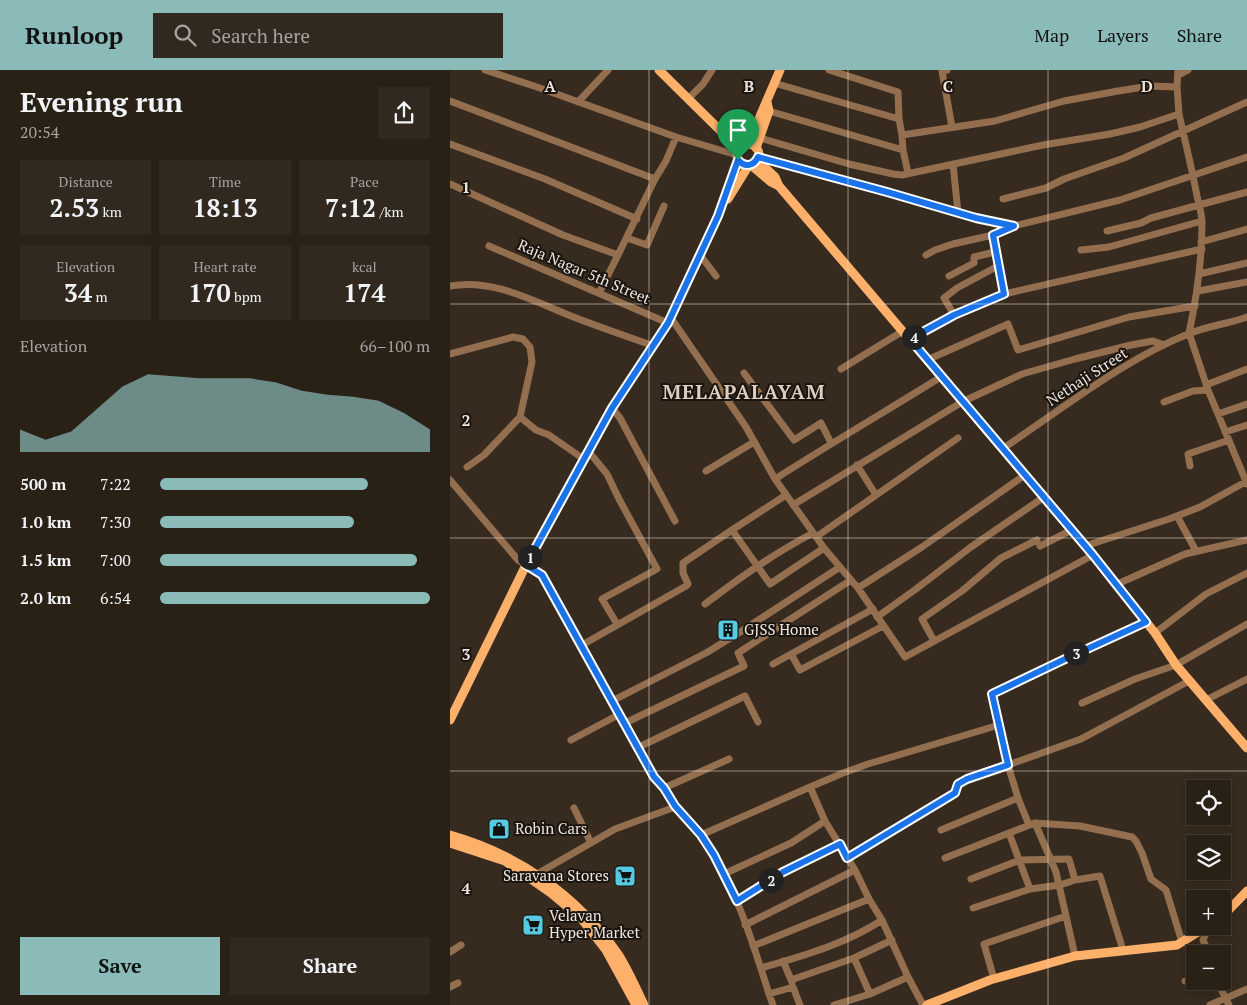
<!DOCTYPE html>
<meta charset="utf-8">
<style>
body{margin:0;font-family:"PT Serif",serif;background:#31281f;color:#f1f3f6;height:100vh;display:flex;flex-direction:column;font-size:19px;white-space:nowrap}
*{box-sizing:border-box;margin:0}
p{font-size:16px;color:#a5a3a1}
.icon{flex:none;width:28px;height:28px;fill:none;stroke:currentColor;stroke-width:2;stroke-linecap:round;stroke-linejoin:round}
.map{position:relative;flex:1;overflow:hidden}
.details{display:flex;flex-direction:column;background:#292016;width:450px}
.details>*{flex:none}
.tools{position:absolute;left:736px;top:710px;display:grid;gap:10px}
.tools a{display:grid;place-items:center;width:45px;height:45px;border-radius:0px;background:#292016;box-shadow:0 2px 8px #0003,0 0 0 1px #453e35;font-size:25px}
.pin{position:absolute;display:grid;place-items:center;width:42px;height:42px;color:#fff;margin:-51px -21px;border-radius:50% 50% 50% 0;rotate:-45deg;box-shadow:0 0 5px #0007}
.pin .icon{rotate:45deg}
.km{position:absolute;width:25px;height:25px;margin:-12px;border-radius:50%;background:#222;color:#fff;font-size:14px;line-height:25px;text-align:center}
.round{display:grid;place-items:center;flex:none;width:52px;height:52px;border-radius:0px;background:#31281f}
.headline{display:flex;align-items:center;justify-content:space-between;height:85px;padding:0 20px}
h1{font-size:28px;font-weight:800;line-height:38px}
.figures{display:grid;grid-template-columns:repeat(3,1fr);gap:8px;height:85px;padding:5px 20px}
.figures div{display:grid;align-content:center;border-radius:0px;background:#31281f;text-align:center}
.figures b{font-size:25px;font-weight:800}
.figures small{font-size:14px;font-weight:400}
.figures p{font-size:14px}
.chart{height:140px;padding:10px 20px}
.chart p{display:flex;justify-content:space-between}
.chart svg{width:100%;height:90px;margin-top:5px;fill:#8bbbb9;opacity:.7}
.action{display:flex;gap:10px;margin-top:auto;padding:10px 20px}
.action a{flex:1;height:58px;border-radius:0px;background:#8bbbb9;color:#111;font-size:20px;font-weight:800;line-height:58px;text-align:center}
.action a+a{background:#31281f;color:#f1f3f6}
ul{padding:0 20px;list-style:none;font-size:16px}
li{display:grid;grid-template-columns:80px 60px 1fr;align-items:center;height:38px}
li i{height:12px;border-radius:6px;background:#8bbbb9}
header{display:flex;align-items:center;gap:30px;box-sizing:border-box;height:70px;padding:0 25px;background:#8bbbb9;color:#111}
header strong{font-size:24px}
nav{display:flex;gap:28px;margin-inline-start:auto;font-size:18px}
.search{width:350px;height:45px;background:#31281f;display:flex;align-items:center;gap:12px;box-sizing:border-box;padding:0 18px;border-radius:0px;color:#a5a3a1;font-size:19px}
main{display:flex;flex:1;min-height:0}
.map>svg:first-child{display:block}
.lines{fill:none;stroke-linecap:round;stroke-linejoin:round}
.minor{stroke:#946f4f;stroke-width:7}
.major{stroke:#fcb06a;stroke-width:9}
.route-casing{stroke:#fff;stroke-width:10}
.route{stroke:#1a73e8;stroke-width:6}
.grid{fill:none;stroke:#eee4dd;stroke-width:1;stroke-opacity:0.55}
.labels{text-anchor:middle;stroke-width:4;stroke-linejoin:round;paint-order:stroke}
.street-label{font-size:15px;fill:#eee4dd;stroke:#1a140f}
.poi-label{font-size:15px;fill:#eee4dd;stroke:#1a140f;text-anchor:start}
.district-label{font-size:20px;font-weight:bold;letter-spacing:1px;fill:#dfcdbe;stroke:#1a140f}
.grid-label{font-size:16px;text-anchor:middle;font-weight:bold;fill:#eee4dd;stroke:#1a140f;stroke-width:4;stroke-linejoin:round;paint-order:stroke}
</style>
<header>
<strong>Runloop</strong>
<div class="search"><svg class="icon" aria-label="search" viewBox="0 0 24 24"><circle cx="10" cy="10" r="6"/><path d="M15 15l6 6"/></svg>Search here</div>
<nav><a>Map</a><a>Layers</a><a>Share</a></nav>
</header>
<main>
<section class="details">
<div class="headline"><div><h1>Evening run</h1><p>20:54</p></div><a class="round"><svg class="icon" aria-label="share" viewBox="0 0 24 24"><path d="M12 15V3M7 8l5-5 5 5M5 13v7h14v-7"/></svg></a></div>
<div class="figures">
<div><p>Distance</p><b>2.53<small> km</small></b></div>
<div><p>Time</p><b>18:13</b></div>
<div><p>Pace</p><b>7:12<small> /km</small></b></div>
</div>
<div class="figures">
<div><p>Elevation</p><b>34<small> m</small></b></div>
<div><p>Heart rate</p><b>170<small> bpm</small></b></div>
<div><p>kcal</p><b>174</b></div>
</div>
<div class="chart"><p><span>Elevation</span>66–100 m</p>
<svg viewBox="0 0 160 44" preserveAspectRatio="none"><path d="M0 44V33L10 38L20 34L30 23L40 12L50 6L60 7L70 8L80 8L90 8L100 10L110 14L120 16L130 17L140 19L150 25L160 33V44z"/></svg>
</div>
<ul>
<li><b>500 m</b>7:22<i style="width:77%"></i></li>
<li><b>1.0 km</b>7:30<i style="width:72%"></i></li>
<li><b>1.5 km</b>7:00<i style="width:95%"></i></li>
<li><b>2.0 km</b>6:54<i style="width:100%"></i></li>
</ul>
<div class="action"><a>Save</a><a>Share</a></div>
</section>
<div class="map">
<svg width="797" height="935" viewBox="0 0 797 935">
<rect width="100%" height="100%" fill="#372a1e"/>
<g class="lines">
<!-- minor -->
<path class="minor" d="M35 0 87 17 226 67 287 85
M379 0 448 22 449 49 452 65
M497 0 492 1 502 57
M728 5 738 0
M324 13 449 49
M727 17 728 0
M238 29 253 14 262 0
M0 31 205 109
M128 32 158 0
M319 41 453 80 452 65 545 51 614 31 668 21 700 16 727 17 729 44
M310 68 399 94 443 104 452 105 593 75 660 64 690 57 729 44C735 71 742 99 747 126 749 135 752 144 752 153 752 190 747 226 739 263
M0 74 95 109 187 149
M453 80 458 103
M308 87 437 122 526 148 564 156
M503 94 508 143
M0 114 113 165 168 185 205 109 216 91 226 67
M553 129 596 118 614 109 674 88 797 32
M657 161 691 153 701 148 797 122
M543 165 554 224
M177 168 197 175 214 136
M751 172 797 159
M39 176 218 253
M631 180 659 177 752 151
M250 185 266 206
M476 185 485 180 503 174 543 165 564 156 670 130 797 87
M749 204 797 193
M499 206 524 193V187L545 182
M0 216C42 208 83 231 121 246 149 257 176 266 204 276
M748 221 797 212
M149 223 168 185
M504 245 494 228 507 218 548 196
M739 263 758 320 797 414
M460 269 504 245 554 224 752 179
M0 284 63 267 73 269 80 277 82 292 70 347 86 360 99 365 135 390
M477 290 558 254 568 280 679 247 745 236
M391 299 453 261
M294 303 344 370 371 353 381 373
M756 315 797 299
M714 332 743 321 758 320
M162 338 170 348 225 451
M768 344 797 334
M775 362 797 355
M552 379C611 340 673 290 738 264 757 256 778 254 797 247
M139 382 157 404 169 429 207 499 152 529 167 554
M407 395 426 425
M740 396 738 384 779 370
M17 397 34 385 70 347
M256 401 304 372
M325 409C380 374 436 341 491 307
M0 410 68 490 92 505 204 707C213 717 218 728 227 738 235 748 245 756 252 767 285 814 302 870 319 924L343 917 350 935
M336 425 282 460 320 514 374 478
M343 435 512 332 572 304 625 289 681 275 703 271 714 275
M727 446 746 481
M366 467 508 368
M590 476 622 460
M635 476 719 449 750 437 797 411
M401 510 408 518 472 477 575 405
M665 515 735 484 797 470
M408 518 455 587 643 485
M255 534C291 507 323 484 363 463
M427 547 466 519 521 477 594 427
M705 563 756 524 797 503
M484 571 472 549 512 521 551 488 587 470
M132 575 236 516 238 514 233 503V493L282 460
M341 584 350 600 433 556
M323 594 423 539
M756 630 797 609
M162 631 256 583 287 564 390 497
M632 633 685 609 726 595 797 554
M175 653 294 596 288 583 401 510 374 478 325 409 296 357 221 248
M121 670 170 644
M189 677 295 626 308 652
M360 717 393 703 418 694 549 655
M214 718 279 689
M568 728 558 695 631 669 739 611
M124 738 141 773
M585 753 630 756 682 767 686 771 692 783 701 809 716 820 732 872
M491 760 568 728 579 755
M251 765 360 717 375 751 405 800 419 829 432 850 458 907
M397 788 505 723 508 714 517 709 558 695 542 624 613 589 696 552
M495 788 559 763
M87 804 165 759 225 737
M274 804 341 773 375 751
M521 809 570 790 619 789 625 810 650 806 673 880
M580 819 610 815 625 810
M287 831 333 802 390 774
M523 838 580 819 559 763 585 753 606 802 616 846 534 874 544 909
M616 846 625 886
M295 855 405 800
M759 856 753 870 759 884
M303 876 419 829
M0 882 11 875
M404 888 442 870
M333 891 342 912
M311 898C352 886 396 874 432 850
M341 910 404 888 420 924
M735 911 745 908
M767 911 779 935
M0 917 8 913
M319 924 323 935
M384 935 420 924 458 907 473 935
M760 935 797 919"/>
<!-- major -->
<path class="major" d="M209 0 289 79
M271 60 278 62 294 74
M298 74 330 0
M287 85a11 11 0 1 1 22 0a11 11 0 1 1-22 0Z
M306 78 319 41 317 32
M307 90 325 107 329 116 643 485 705 563 726 595 797 678
M301 95 321 112 329 116
M278 129 299 95
M0 650 76 495 152 356 162 338 218 253 268 146 288 90
M0 765C68 784 127 826 168 884 178 900 186 918 194 935
M0 773 55 791 101 823 131 848 156 880 186 935
M772 847 797 821
M477 935 540 910 625 886 727 875 758 856"/>
</g>
<g class="lines">
<!-- route casing -->
<g class="route-casing">
<path id="route" d="M308 87 437 122 526 148 564 156 543 165 554 224 504 245 460 269 643 485 696 552 613 590 542 624 558 695 517 709 508 714 505 723 397 788 390 774 333 802 287 831 264 785 251 765 225 736 214 718 204 707 92 505 76 495 162 338 218 253 268 146 288 90C295 98 304 96 308 87Z"/>
</g>
<!-- route -->
<use href="#route" class="route"/>
</g>
<!-- grid -->
<path class="grid" d="M199 0V935M398 0V935M598 0V935M0 234H797M0 468H797M0 701H797"/>
<!-- icons -->
<defs>
<g id="building-square" transform="scale(1.125)"><rect x="-9" y="-9" width="18" height="18" rx="4" fill="#55cae0" stroke="#1a140f"/><path d="M-4-6H4V6H1V3H-1V6H-4ZM-2.5-4.3h1.7v1.8h-1.7ZM.8-4.3h1.7v1.8H.8ZM-2.5-1h1.7V.8h-1.7ZM.8-1h1.7V.8H.8Z" fill="#111"/></g>
<g id="shop-square" transform="scale(1.125)"><rect x="-9" y="-9" width="18" height="18" rx="4" fill="#55cae0" stroke="#1a140f"/><path d="M-5-2.5h2.3a2.7 3.5 0 0 1 5.4 0H5L5.5 6h-11ZM-1.5-2.5h3a1.5 2.3 0 0 0-3 0Z" fill="#111"/></g>
<g id="supermarket-square" transform="scale(1.125)"><rect x="-9" y="-9" width="18" height="18" rx="4" fill="#55cae0" stroke="#1a140f"/><path d="M-6-5.5h2.5l.6 2H6L4.5 2H-2.5L-4.4-4H-6ZM-1.5 3.2a1.3 1.3 0 1 0 .1 0ZM3 3.2a1.3 1.3 0 1 0 .1 0Z" fill="#111"/></g>
</defs>
<g fill-rule="evenodd">
<use href="#building-square" x="278" y="560"/>
<use href="#shop-square" x="49" y="759"/>
<use href="#supermarket-square" x="175" y="806"/>
<use href="#supermarket-square" x="83" y="855"/>
</g>
<g class="labels">
<!-- street labels -->
<g class="street-label">
<text transform="translate(134 202) rotate(23)" y="5">Raja Nagar 5th Street</text>
<text transform="translate(637 307) rotate(-33)" y="5">Nethaji Street</text>
</g>
<!-- poi labels -->
<g class="poi-label">
<text x="294" y="565">GJSS Home</text>
<text x="65" y="764">Robin Cars</text>
<text x="159" y="811" text-anchor="end">Saravana Stores</text>
<text x="99" y="851">Velavan<tspan x="99" dy="17">Hyper Market</tspan></text>
</g>
<!-- district labels -->
<g class="district-label">
<text x="294" y="329">MELAPALAYAM</text>
</g>
</g>
<g class="grid-label">
<text x="100" y="22">A</text>
<text x="299" y="22">B</text>
<text x="498" y="22">C</text>
<text x="697" y="22">D</text>
<text x="16" y="123">1</text>
<text x="16" y="356">2</text>
<text x="16" y="590">3</text>
<text x="16" y="824">4</text>
</g>
</svg>
<div class="tools">
<a><svg class="icon" aria-label="locate" viewBox="0 0 24 24"><circle cx="12" cy="12" r="6"/><path d="M12 2v4M12 18v4M2 12h4M18 12h4"/></svg></a>
<a><svg class="icon" aria-label="layers" viewBox="0 0 24 24"><path d="M12 4l9 5-9 5-9-5zM3 14l9 5 9-5"/></svg></a>
<a>+</a>
<a>−</a>
</div>
<div class="pin" style="left:288px;top:90px;background:#1e9e55"><svg class="icon" aria-label="arrive" viewBox="0 0 24 24"><path d="M6 21V4h12l-3 4 3 4H6"/></svg></div>
<b class="km" style="left:80px;top:487px">1</b>
<b class="km" style="left:321px;top:810px">2</b>
<b class="km" style="left:626px;top:583px">3</b>
<b class="km" style="left:464px;top:267px">4</b>
</div>
</main>
